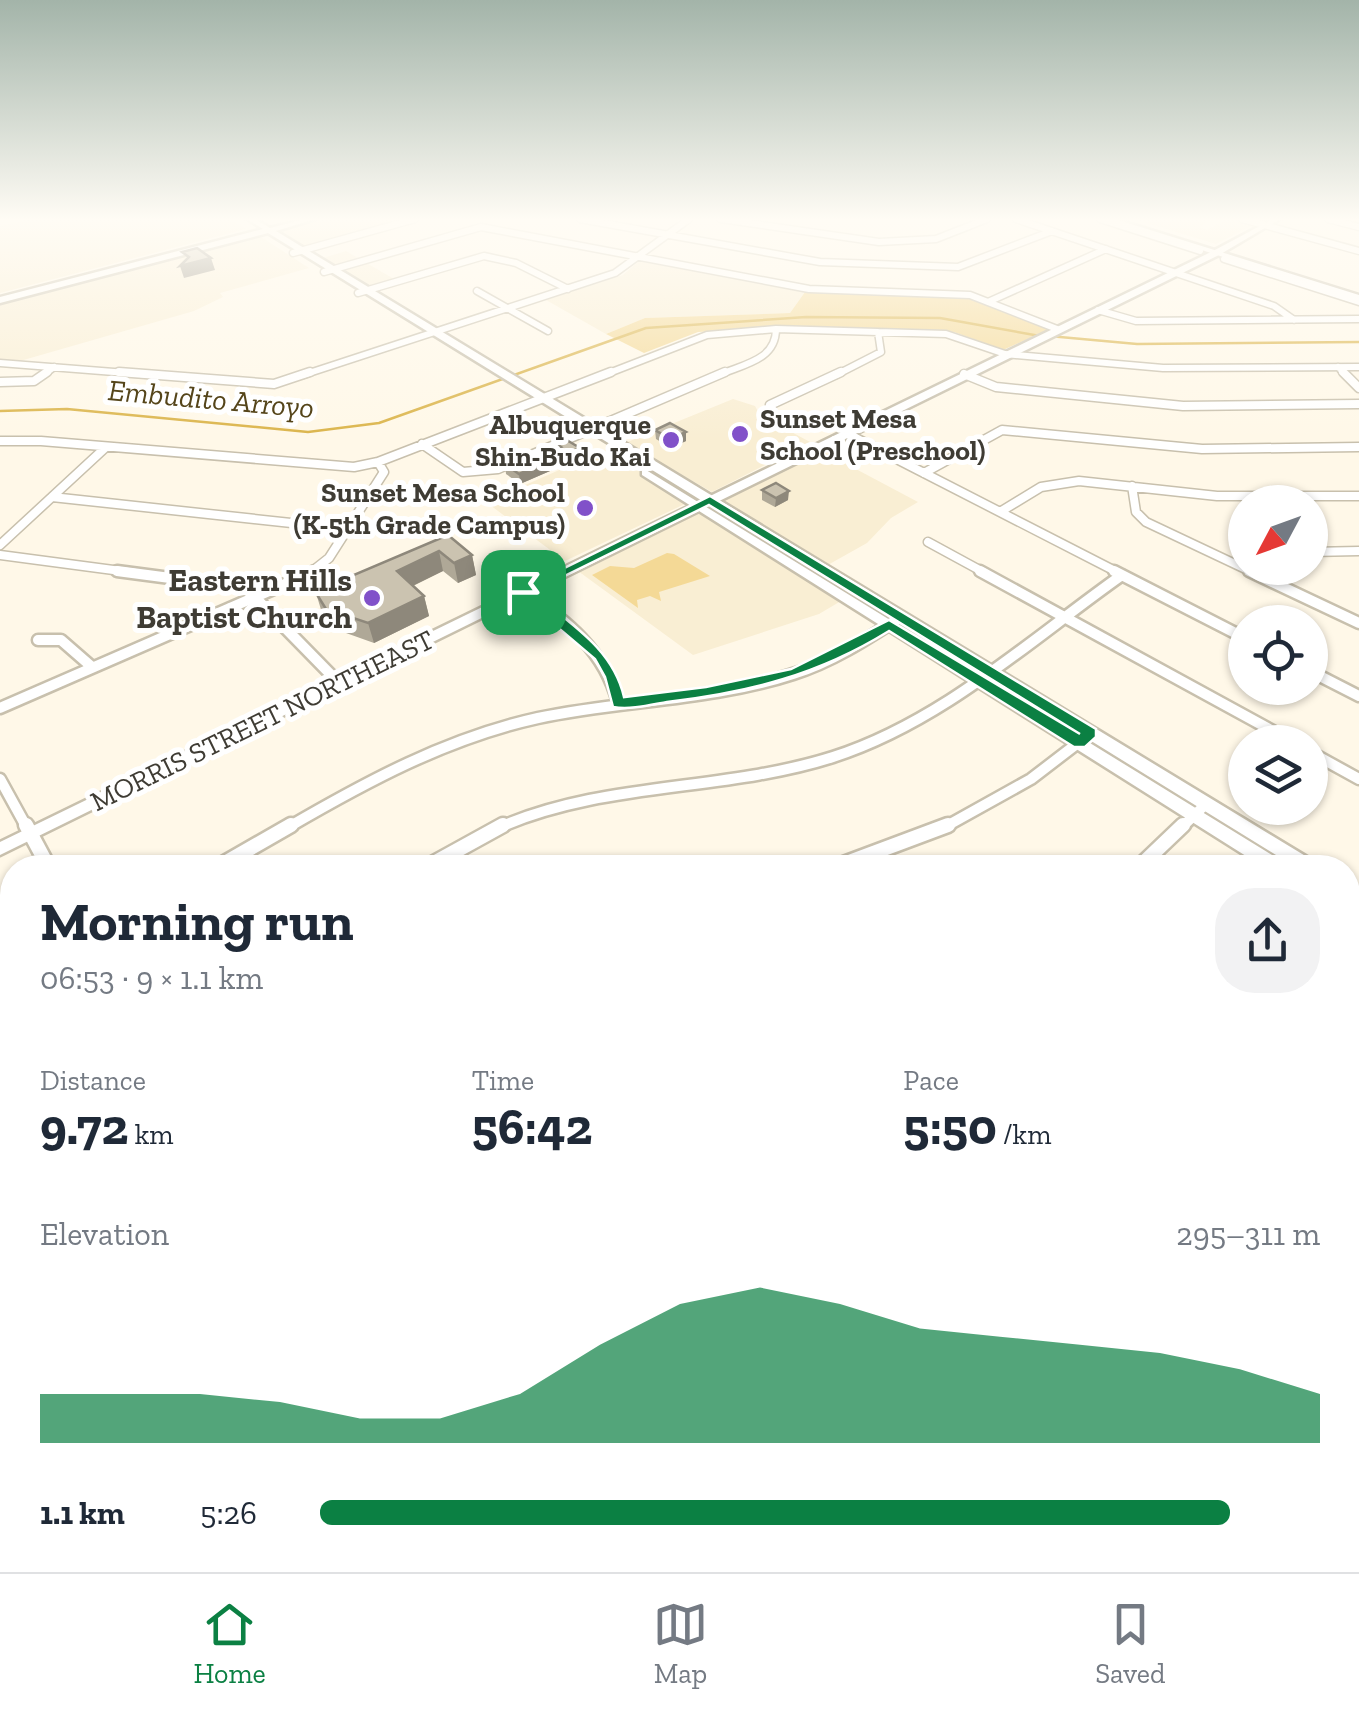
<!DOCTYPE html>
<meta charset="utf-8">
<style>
body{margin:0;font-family:"Zilla Slab",serif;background:#f2f2f3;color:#1f2937;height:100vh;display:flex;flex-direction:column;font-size:38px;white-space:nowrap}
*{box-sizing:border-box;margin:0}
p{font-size:32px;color:#747a83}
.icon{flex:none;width:55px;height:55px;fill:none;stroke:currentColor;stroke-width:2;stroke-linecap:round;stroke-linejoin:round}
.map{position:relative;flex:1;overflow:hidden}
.side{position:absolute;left:0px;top:855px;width:1360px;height:718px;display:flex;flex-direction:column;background:#fff;border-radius:40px 40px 0 0;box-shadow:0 2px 8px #0004}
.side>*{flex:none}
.needle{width:65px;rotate:229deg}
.buttons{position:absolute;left:1228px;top:485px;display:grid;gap:20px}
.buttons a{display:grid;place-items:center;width:100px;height:100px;border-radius:50%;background:#fff;box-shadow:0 2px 8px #0004;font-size:50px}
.pin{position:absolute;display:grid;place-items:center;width:85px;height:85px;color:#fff;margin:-42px;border-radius:20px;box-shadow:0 5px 15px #0006}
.round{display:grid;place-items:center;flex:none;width:105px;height:105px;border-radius:40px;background:#f2f2f3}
.headline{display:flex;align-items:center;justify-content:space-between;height:170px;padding:0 40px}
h1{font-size:55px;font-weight:700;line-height:75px}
.metrics{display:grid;grid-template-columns:repeat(3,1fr);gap:15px;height:170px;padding:10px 40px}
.metrics div{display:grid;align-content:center}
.metrics b{font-size:50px;font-weight:700}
.metrics small{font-size:28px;font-weight:400}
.metrics p{font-size:28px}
.chart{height:280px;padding:20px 40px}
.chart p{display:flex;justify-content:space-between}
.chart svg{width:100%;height:180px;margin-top:10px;fill:#0b8043;opacity:.7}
ul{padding:0 40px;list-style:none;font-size:32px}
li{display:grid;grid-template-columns:160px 120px 1fr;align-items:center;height:75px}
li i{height:25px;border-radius:12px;background:#0b8043}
.tab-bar{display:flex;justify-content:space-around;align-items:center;height:140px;border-top:2px solid #e0e1e3;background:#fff;font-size:28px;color:#747a83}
.tab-bar a{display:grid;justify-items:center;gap:5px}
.tab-bar .current{color:#0b8043}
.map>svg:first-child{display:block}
.built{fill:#f9eed3}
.green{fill:#f4d996}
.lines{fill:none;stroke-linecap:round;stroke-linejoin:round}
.stream{stroke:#dbb44a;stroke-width:2.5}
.minor-far4-casing{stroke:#c8c0ad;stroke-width:9}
.minor-far3-casing{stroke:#c8c0ad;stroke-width:11}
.minor-far2-casing{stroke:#c8c0ad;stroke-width:15}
.minor-far1-casing{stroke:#c8c0ad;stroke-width:19}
.minor-casing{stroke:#c8c0ad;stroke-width:22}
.tertiary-casing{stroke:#c8c0ad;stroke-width:5}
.secondary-casing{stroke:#c8c0ad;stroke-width:5}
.minor-far4{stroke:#fff;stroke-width:6}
.minor-far3{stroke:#fff;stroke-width:8}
.minor-far2{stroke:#fff;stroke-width:10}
.minor-far1{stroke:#fff;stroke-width:14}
.minor{stroke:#fff;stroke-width:18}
.tertiary{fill:#fff;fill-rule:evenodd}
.secondary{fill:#fff;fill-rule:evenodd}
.wall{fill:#afa897}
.shaded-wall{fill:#8e887b}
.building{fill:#cbc3b0;stroke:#8e887b;stroke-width:2.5}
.route{fill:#0b8043;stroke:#fff;stroke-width:2.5;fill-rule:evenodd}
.poi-dot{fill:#8151c9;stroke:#fff;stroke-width:4}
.labels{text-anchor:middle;stroke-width:10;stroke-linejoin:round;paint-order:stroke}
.far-poi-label{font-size:28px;font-weight:bold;fill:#3f3c34;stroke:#fff;text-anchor:end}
.far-street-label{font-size:28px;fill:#3f3c34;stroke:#fff}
.far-water-label{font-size:30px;font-style:italic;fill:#55451a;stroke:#fff}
.poi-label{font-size:32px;font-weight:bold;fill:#3f3c34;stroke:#fff;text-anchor:end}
</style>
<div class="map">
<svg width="1359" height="1572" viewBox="0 0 1359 1572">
<rect width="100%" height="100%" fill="#fff8e8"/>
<!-- built -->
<path class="built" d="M31 219H230L246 229 0 293V226Z
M319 219H406L305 247 277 230Z
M1133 219H1211L1200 227 1207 230 1227 219 1255 224 1216 244Z
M258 235 309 268 220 293 223 297 194 311 20 361 0 360V303Z
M346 251 394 279 368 286 323 258Z
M639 261 805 292 790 313 645 318 606 334 546 300 623 275Z
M733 399 755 406 760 415 810 442 712 492 625 443Z
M605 450 689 502 565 561 486 502Z
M822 451 918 502 891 518 867 543 826 566 721 501Z
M701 512 818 585 841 601 819 614 693 655 578 571Z
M1359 991V1222L1348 1213V1005Z"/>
<!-- green -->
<path class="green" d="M805 292 969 297 1050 329 1003 350 954 332 775 328 698 332 644 353 606 334 645 318 790 313Z
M667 553 674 554 710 576 659 592 661 601 650 596 637 600 638 608 592 575 610 566 634 568Z"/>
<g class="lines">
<!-- stream -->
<path class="stream" d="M1049 336 1137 344 1359 342
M0 411 67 409 308 432 379 423 646 328 806 317 940 318 1040 336"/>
<!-- minor-far4 casing -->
<g class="minor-far4-casing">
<path id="minor-far4" d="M580 219 820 262 958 267 1052 231
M721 219 879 242 936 239 987 219
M1016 219 1274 306 1294 320
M1100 219 1200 251
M1242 219 1359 251
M1328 219 1359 227
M293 253 415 219
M1224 259 1359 302
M324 272 481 227 809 289 970 295 1057 329
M477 291 548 331
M358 293 484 256 516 263 568 289
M988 302 1106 249
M1098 310 1136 321 1359 319
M0 363 152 375
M1338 367 1346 375
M43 375 54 367
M303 375 615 273 689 219
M604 375 707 335 776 329 946 334 1005 354 1163 368 1359 367
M719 375C744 364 776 360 776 329
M836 375 881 352 878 332"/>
</g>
<!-- minor-far3 casing -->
<g class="minor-far3-casing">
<path id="minor-far3" d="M119 372 274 384 310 372
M1343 372 1359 388
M964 374 996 387 1183 406 1359 404
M0 382 34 381 47 372
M770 405 841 372
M846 433 1119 573
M0 441H41L354 467 378 462 611 372
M422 444 463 472 498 469 725 372
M924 473 1002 430 1202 449 1359 447
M1132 486 1136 512 1146 522 1254 573
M52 497 347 529
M1000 512 1041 487 1079 481 1217 496H1359
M928 542 985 573
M0 545 106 447
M1310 552 1359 551
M0 555 136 573
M310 573 329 558 384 472 378 462"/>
</g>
<!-- minor-far2 casing -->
<g class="minor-far2-casing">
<path id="minor-far2" d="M117 571 246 588 339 683
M980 571 1293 742
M1114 571 1245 638
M1249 571 1359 623
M523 591C566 620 605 651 618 703
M38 640H61L92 667
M1310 671 1359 696
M0 708 315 571
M1310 752 1359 779
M0 779 27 828
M287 828C366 782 447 738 538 718 622 700 710 701 793 674 832 662 867 639 901 617
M498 828C604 781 723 792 833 757 942 722 1030 640 1122 575
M943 828 1031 779 1091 733
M1181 828 1206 804"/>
</g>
<!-- minor-far1 casing -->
<g class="minor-far1-casing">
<path id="minor-far1" d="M26 825 49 868
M216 868 291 825
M425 868 503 825
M833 868 948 825
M1138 868 1183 825
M0 1127 12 1119"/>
</g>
<!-- minor casing -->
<g class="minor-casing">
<path id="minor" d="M1348 1325 1359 1333
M1348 1559 1359 1570
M962 1560 989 1572
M62 1572 76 1560
M408 1572 420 1560"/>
</g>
<!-- tertiary casing -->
<g class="tertiary-casing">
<path id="tertiary" d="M1273 219H1280L1219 255 0 855V842L1213 251Z"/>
</g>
<!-- secondary casing -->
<g class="secondary-casing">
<path id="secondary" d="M247 219H255L270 228 305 219H315L276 231 1317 863 1319 868H1297L268 233 0 303V297L263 229Z
M1106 219H1115L1359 295V301Z
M646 470 1285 863 1287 868H1265L642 475V471Z
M1348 883 1359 889V904L1348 898Z
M1348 903 1359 908V924L1348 918Z"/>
</g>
<!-- minor-far4 -->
<use href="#minor-far4" class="minor-far4"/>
<!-- minor-far3 -->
<use href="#minor-far3" class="minor-far3"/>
<!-- minor-far2 -->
<use href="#minor-far2" class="minor-far2"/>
<!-- minor-far1 -->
<use href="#minor-far1" class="minor-far1"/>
<!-- minor -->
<use href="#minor" class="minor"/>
<!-- tertiary -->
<use href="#tertiary" class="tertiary"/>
<!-- secondary -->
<use href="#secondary" class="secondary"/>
</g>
<!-- wall -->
<path class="wall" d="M655 430 686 432V441L671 448 656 439Z
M555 443 580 458 520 484 506 474 505 464H521L556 450Z
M762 490 788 500 775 507 762 500Z
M448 535 472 555 476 575 458 583 443 571 413 586 424 596 429 616 374 643 332 628 322 613 316 593Z"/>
<!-- shaded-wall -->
<path class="shaded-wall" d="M211 258 215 270 184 278 180 266Z
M686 432V441L671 448V439Z
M580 448V458L520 484 519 474Z
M789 491 788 500 775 507 776 498Z
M439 551 443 571 402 591 397 571Z
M472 555 476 575 458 583 454 563Z
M424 596 429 616 374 643 368 623Z"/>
<!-- building -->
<path class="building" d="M197 248 211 258 180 266 189 257 182 252Z
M670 423 686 432 671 439 655 430Z
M565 439 580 448 519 474 505 464 515 460 521 464 561 447 555 443Z
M776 483 789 491 776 498 762 490Z
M448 535 472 555 454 563 439 551 397 571 424 596 368 623 326 609 316 593 323 588Z"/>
<!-- sky -->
<linearGradient id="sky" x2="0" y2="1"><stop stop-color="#a3b4a9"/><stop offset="0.5" stop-color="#fffcf5"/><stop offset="1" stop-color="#fffcf5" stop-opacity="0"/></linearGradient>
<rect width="1359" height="439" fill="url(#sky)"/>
<!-- route -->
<path class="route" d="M710 496 1096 729V737L1085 747H1074L889 631C818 675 750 692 667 702 650 705 630 710 613 707L605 677 595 659 516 592ZM709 505 1080 734 889 620 791 669 706 687 624 697C613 648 569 623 532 592Z"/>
<!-- markers -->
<g class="poi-dot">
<circle cx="740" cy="434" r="10"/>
<circle cx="671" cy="440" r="10"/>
<circle cx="585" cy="508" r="10"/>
<circle cx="372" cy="598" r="10"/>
</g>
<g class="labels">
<!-- far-poi labels -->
<g class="far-poi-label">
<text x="760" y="428" text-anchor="start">Sunset Mesa<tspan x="760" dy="32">School (Preschool)</tspan></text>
<text x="651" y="434">Albuquerque<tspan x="651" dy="32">Shin-Budo Kai</tspan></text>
<text x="565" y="502">Sunset Mesa School<tspan x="565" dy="32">(K-5th Grade Campus)</tspan></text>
</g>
<!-- far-street labels -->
<g class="far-street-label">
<text transform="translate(262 720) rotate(-26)" y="10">MORRIS STREET NORTHEAST</text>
</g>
<!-- far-water labels -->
<g class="far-water-label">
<text transform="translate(211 399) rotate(5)" y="10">Embudito Arroyo</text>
</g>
<!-- poi labels -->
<g class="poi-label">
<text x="352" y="591">Eastern Hills<tspan x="352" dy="37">Baptist Church</tspan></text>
</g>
</g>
</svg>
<div class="buttons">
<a><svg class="needle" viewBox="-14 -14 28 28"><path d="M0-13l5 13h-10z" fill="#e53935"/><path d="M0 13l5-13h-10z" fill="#747a83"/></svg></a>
<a><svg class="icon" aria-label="locate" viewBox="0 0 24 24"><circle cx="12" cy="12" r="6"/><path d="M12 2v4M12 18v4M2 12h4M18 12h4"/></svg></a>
<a><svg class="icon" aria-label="layers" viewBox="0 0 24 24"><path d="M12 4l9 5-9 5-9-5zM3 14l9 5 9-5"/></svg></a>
</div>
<div class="pin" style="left:523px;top:592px;background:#1e9e55"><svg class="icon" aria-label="arrive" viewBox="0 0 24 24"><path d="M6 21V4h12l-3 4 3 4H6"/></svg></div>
<section class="side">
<div class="headline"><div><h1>Morning run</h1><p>06:53 · 9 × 1.1 km</p></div><a class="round"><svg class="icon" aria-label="share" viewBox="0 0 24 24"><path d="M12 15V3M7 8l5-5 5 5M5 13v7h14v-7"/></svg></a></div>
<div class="metrics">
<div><p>Distance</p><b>9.72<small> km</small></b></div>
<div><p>Time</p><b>56:42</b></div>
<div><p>Pace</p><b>5:50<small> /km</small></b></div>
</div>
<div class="chart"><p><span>Elevation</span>295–311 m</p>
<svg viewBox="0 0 160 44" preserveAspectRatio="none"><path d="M0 44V32L10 32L20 32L30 34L40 38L50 38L60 32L70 20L80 10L90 6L100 10L110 16L120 18L130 20L140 22L150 26L160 32V44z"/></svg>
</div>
<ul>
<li><b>1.1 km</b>5:26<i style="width:91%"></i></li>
</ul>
</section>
</div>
<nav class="tab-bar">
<a class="current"><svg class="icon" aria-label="home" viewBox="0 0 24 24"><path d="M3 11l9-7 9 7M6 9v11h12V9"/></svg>Home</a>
<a><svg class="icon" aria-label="map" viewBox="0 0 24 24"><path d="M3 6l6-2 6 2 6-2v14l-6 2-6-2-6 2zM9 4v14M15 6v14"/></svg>Map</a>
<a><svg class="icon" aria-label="saved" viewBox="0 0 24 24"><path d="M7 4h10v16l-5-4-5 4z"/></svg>Saved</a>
</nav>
